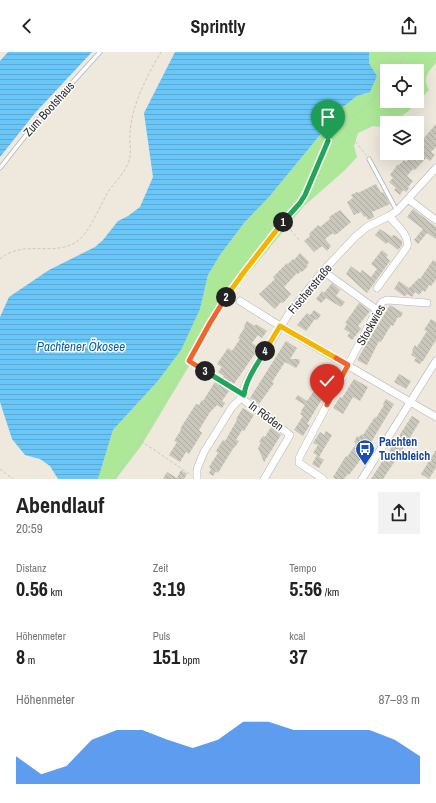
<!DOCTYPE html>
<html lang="de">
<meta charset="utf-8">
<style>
body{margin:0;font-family:"Archivo Narrow",sans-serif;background:#f2f2f2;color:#222;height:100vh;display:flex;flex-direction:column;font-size:15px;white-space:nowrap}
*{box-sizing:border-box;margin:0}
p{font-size:13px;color:#767676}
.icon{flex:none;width:22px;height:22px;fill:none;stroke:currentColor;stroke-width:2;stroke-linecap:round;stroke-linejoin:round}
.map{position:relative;height:427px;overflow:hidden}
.details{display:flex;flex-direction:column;background:#fff;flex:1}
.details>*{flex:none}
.tools{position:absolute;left:380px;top:12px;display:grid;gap:8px}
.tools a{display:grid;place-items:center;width:44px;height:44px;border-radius:0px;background:#fff;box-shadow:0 4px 16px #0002;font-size:20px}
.pin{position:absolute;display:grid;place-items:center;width:34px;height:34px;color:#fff;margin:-41px -17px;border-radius:50% 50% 50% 0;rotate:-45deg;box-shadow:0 0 4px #0007}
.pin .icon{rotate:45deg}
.km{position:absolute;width:20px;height:20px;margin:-10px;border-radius:50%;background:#222;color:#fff;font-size:11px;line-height:20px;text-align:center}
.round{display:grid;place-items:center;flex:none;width:42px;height:42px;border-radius:0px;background:#f2f2f2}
.overview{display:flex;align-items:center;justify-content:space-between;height:68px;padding:0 16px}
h1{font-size:22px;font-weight:800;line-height:30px}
.figures{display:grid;grid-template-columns:repeat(3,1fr);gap:6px;height:68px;padding:4px 16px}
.figures div{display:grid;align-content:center}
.figures b{font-size:20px;font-weight:800}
.figures small{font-size:11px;font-weight:400}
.figures p{font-size:11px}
.chart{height:112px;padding:8px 16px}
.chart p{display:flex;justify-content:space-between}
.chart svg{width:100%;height:72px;margin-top:4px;fill:#1a73e8;opacity:.7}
header{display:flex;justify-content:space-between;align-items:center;height:52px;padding:0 16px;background:#fff;font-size:18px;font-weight:800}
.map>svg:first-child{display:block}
.grass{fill:#ace897;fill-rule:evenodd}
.water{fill:url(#water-rules)}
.building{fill:url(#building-back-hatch)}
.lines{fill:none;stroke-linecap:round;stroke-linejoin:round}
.service-casing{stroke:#b1b2c0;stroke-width:5}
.minor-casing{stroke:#b1b2c0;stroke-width:8}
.path{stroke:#c8c8c8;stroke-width:1;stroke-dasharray:3 2;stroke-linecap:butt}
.service{stroke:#fff;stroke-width:3.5}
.minor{stroke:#fff;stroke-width:7}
.split-1-casing{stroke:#fff;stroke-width:8}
.split-2-casing{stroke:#fff;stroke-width:8}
.split-3-casing{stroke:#fff;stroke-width:8}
.split-4-casing{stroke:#fff;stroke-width:8}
.split-5-casing{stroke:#fff;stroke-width:8}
.split-6-casing{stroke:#fff;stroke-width:8}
.split-1{stroke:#22a559;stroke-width:5}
.split-2{stroke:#f5b400;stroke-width:5}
.split-3{stroke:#f0652b;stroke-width:5}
.split-4{stroke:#22a559;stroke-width:5}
.split-5{stroke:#f5b400;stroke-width:5}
.split-6{stroke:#f0652b;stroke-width:5}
.labels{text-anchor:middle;stroke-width:3;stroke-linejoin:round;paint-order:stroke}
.street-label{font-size:12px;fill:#2c2c2c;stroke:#fff}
.transit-label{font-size:12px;font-weight:bold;fill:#164399;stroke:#fff;text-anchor:start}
.water-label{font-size:13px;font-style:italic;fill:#0562a6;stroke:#fff}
</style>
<header><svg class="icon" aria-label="back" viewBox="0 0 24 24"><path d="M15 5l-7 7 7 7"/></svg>Sprintly<svg class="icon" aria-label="share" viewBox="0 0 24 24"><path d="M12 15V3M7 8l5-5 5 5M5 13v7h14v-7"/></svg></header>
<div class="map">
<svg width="436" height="427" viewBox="0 0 436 427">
<defs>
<pattern id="water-rules" width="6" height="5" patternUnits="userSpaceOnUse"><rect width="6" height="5" fill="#6ac6f6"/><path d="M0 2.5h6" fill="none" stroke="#5caad3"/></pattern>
<pattern id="building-back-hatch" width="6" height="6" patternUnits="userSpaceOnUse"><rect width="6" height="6" fill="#c9c6bc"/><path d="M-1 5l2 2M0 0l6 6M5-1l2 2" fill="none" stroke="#adaaa2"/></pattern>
</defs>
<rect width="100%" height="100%" fill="#eee8dd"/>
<!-- grass -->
<path class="grass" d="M369 0H436V11C428 20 422 26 429 38L413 55 394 71H387V76L373 74 358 81 354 94 357 105 345 118 304 154 234 239 141 394 116 427H98L113 378 157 330 200 257 208 223 220 203 244 171 269 145 343 55 357 44 370 40 377 24 369 11ZM387 19H417V49H387Z"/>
<!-- water -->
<path class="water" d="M8 0H92L35 61 0 105V9Z
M175 0H369V11L377 24 370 40 357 44 343 55 269 145 244 171 220 203 208 223 200 257 181 298 157 330 113 378 98 427H58L50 414 40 407 25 403 12 387 0 350V265L9 245 49 218 95 195 103 188 118 169 128 164 140 155 153 125 144 61Z"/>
<!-- building -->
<path class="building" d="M436 72V95L431 100 435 103 430 109 426 106 415 118 413 117 407 124 413 129 408 135 409 136 406 140 403 138 400 143 394 138 396 136 389 130 393 126 390 123 398 112 399 113 404 108 406 110 411 104 417 109V94Z
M376 132 381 141 383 140 390 152 372 160 374 165 368 168 366 164 364 165 361 160 354 163 347 150 353 146 351 143 357 140 358 141Z
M413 157 436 175V187L427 181 418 192 414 188 423 177 407 165Z
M340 158 351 170 338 181 334 183 333 181 325 187 331 194 327 199 322 194 314 200 304 189 310 184 309 182 318 173 320 175 330 167 329 165Z
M380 177 392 185 393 183 396 184 402 189V193L398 198 388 190 386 192 375 183Z
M382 198 388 203 386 205 390 209 367 241 346 222 351 214 360 221 362 218 371 225 377 217 371 212Z
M300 201 309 210 307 213 308 214 302 220 301 219 298 222 297 221 284 235 291 242 283 251 281 250 275 257 259 242 275 227 273 225 287 211 288 212 293 207 294 208Z
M433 208 436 210V227L431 234 429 233 425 240 423 238 419 243 415 240 412 245 407 242 405 244H404L394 237 399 229 409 236 419 226 420 227Z
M332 231 340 238 336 244 345 250 341 255 326 246 321 251 316 247 322 239 324 241Z
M359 251 370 259 358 274 361 277 352 288 347 284 350 281 344 277 347 272 345 271Z
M390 253 403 261 400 266 398 265 393 274 391 273 381 290 379 289 367 313 357 308Z
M314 258 321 263 317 268 315 267 306 279 297 273 307 261 310 263Z
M431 267 436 270V288L423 309H422L420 312 414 309 416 306 411 303 413 299 412 298 415 293 417 295 427 279 424 278Z
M247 269 255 274 256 272 267 279 262 286 258 283 252 291 259 296 222 349 225 351 222 356 217 353 210 360 199 378 202 381 189 402 186 400 180 410 169 403 177 390 174 389 181 378 180 377 196 352 199 353 202 348 203 349 215 330 219 333 224 324 218 320 222 315 217 312 228 296 232 299 240 287 238 286 245 275 244 274Z
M286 289 297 296 290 307H299L300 310 296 316 285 310 272 330 274 331 259 352 250 346Z
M329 317 337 322 307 372 310 373 303 384 294 378 303 364 300 362 302 360 301 359 305 353 295 347 298 343 307 349Z
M399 322 411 329 406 337 394 330Z
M354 327 368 335 360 349 353 345 343 362 333 356 340 345 342 346Z
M386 347 394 352 361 407 349 423 348 422 344 427H335L333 425 346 404 347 405 354 395 356 391 354 390 357 384 359 385 362 382 363 383 375 365 376 366 384 353 383 352Z
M243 356 254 363 244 379 242 378 236 388 239 389 235 395H234L218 421 216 419 213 424 209 421 211 417 209 415 218 401 216 399 223 388 225 389 237 368 236 367Z
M412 364 420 369 406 392 383 427H371Z
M271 375 281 383 264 410 258 396 261 391 259 390 263 384 265 385Z
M326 379 332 383 319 405 324 408 319 416 312 412 317 403 313 401 318 393 313 391 320 380 324 383Z
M436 398V415L429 427 421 422Z
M181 418 187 422 184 427H163L167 420 177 426Z"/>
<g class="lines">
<!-- service casing -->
<g class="service-casing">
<path id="service" d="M369 107 397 159
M0 116 34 73 100 0"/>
</g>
<!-- minor casing -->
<g class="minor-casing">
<path id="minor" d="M408 147 436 168
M323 219 377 258
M377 236 407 195C410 183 396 173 389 164
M240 249 280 274 436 365
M241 346 290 383 264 427
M197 427V417L204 400 232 355 244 343V336L248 327 288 263 323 219 355 185 367 175 389 164 397 159 436 116
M323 427 299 411V406L377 258 382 250 387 248 427 251
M362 427 436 309"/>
</g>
<!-- path -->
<path class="path" d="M394 19 408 0
M343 74 366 103
M284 170 299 188
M0 207C23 187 53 205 76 190 91 180 100 152 110 137 117 128 125 120 129 109 132 99 129 91 130 82 131 54 147 24 161 0
M229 241 235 245
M190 309 236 338
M141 389 191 423
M0 417 13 427
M114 427 140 389 229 241 261 197 300 151 305 143 328 89C339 75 354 65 367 53 375 46 381 37 387 29"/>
<!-- service -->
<use href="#service" class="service"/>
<!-- minor -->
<use href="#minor" class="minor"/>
</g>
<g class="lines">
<!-- split-1 casing -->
<g class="split-1-casing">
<path id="split-1" d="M283 170 300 151 305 143 328 89"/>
</g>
<!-- split-2 casing -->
<g class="split-2-casing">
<path id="split-2" d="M226 245 244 220 283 170"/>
</g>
<!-- split-3 casing -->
<g class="split-3-casing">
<path id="split-3" d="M205 319 189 309 210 271 226 245"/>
</g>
<!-- split-4 casing -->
<g class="split-4-casing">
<path id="split-4" d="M205 319 244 343C246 327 257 313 265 299"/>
</g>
<!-- split-5 casing -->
<g class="split-5-casing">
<path id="split-5" d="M265 299 280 274 336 306"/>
</g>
<!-- split-6 casing -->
<g class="split-6-casing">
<path id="split-6" d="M327 353 348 313 336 306"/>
</g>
<!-- split-1 -->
<use href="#split-1" class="split-1"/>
<!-- split-2 -->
<use href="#split-2" class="split-2"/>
<!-- split-3 -->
<use href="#split-3" class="split-3"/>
<!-- split-4 -->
<use href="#split-4" class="split-4"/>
<!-- split-5 -->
<use href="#split-5" class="split-5"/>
<!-- split-6 -->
<use href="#split-6" class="split-6"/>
</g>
<!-- icons -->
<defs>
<g id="bus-pin" transform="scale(1)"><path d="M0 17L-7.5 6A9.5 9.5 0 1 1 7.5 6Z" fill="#1a4fb4" stroke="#fff"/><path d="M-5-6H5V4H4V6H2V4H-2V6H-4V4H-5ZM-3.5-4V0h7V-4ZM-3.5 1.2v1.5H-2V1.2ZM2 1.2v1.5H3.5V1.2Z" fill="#fff"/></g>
</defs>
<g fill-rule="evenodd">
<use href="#bus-pin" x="365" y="397"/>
</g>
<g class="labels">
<!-- street labels -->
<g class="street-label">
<text transform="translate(49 57) rotate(-48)" y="4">Zum Bootshaus</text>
<text transform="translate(310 237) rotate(-50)" y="4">Fischerstraße</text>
<text transform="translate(371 273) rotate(-60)" y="4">Stockwies</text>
<text transform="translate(266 364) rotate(37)" y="4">In Röden</text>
</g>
<!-- transit labels -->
<g class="transit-label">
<text x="379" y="394">Pachten<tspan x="379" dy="14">Tuchbleich</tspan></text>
</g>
<!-- water labels -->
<g class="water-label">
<text x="81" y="299">Pachtener Ökosee</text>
</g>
</g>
</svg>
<div class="tools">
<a><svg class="icon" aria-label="locate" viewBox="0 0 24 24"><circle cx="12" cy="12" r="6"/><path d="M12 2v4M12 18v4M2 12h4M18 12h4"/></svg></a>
<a><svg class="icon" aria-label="layers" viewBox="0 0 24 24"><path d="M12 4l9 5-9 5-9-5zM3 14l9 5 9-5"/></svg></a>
</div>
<div class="pin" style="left:328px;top:89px;background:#1e9e55"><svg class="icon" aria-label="arrive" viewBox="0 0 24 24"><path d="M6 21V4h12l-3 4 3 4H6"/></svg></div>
<div class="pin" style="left:327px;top:353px;background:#d93025"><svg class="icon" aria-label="check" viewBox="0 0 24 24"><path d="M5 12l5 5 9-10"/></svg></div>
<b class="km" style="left:283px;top:170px">1</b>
<b class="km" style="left:226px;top:245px">2</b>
<b class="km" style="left:205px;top:319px">3</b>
<b class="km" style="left:265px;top:299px">4</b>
</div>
<section class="details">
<div class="overview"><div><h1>Abendlauf</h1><p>20:59</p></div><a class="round"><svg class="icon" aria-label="share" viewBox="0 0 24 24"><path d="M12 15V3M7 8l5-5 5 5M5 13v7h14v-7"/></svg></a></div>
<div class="figures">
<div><p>Distanz</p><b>0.56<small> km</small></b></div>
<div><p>Zeit</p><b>3:19</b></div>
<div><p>Tempo</p><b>5:56<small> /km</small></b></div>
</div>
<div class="figures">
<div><p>Höhenmeter</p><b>8<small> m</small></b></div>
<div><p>Puls</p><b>151<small> bpm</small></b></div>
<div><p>kcal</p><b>37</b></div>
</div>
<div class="chart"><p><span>Höhenmeter</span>87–93 m</p>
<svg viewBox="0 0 160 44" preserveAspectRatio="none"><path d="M0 44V27L10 38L20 33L30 17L40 11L50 11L60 17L70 22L80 17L90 6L100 6L110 11L120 11L130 11L140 11L150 17L160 27V44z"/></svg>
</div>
</section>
